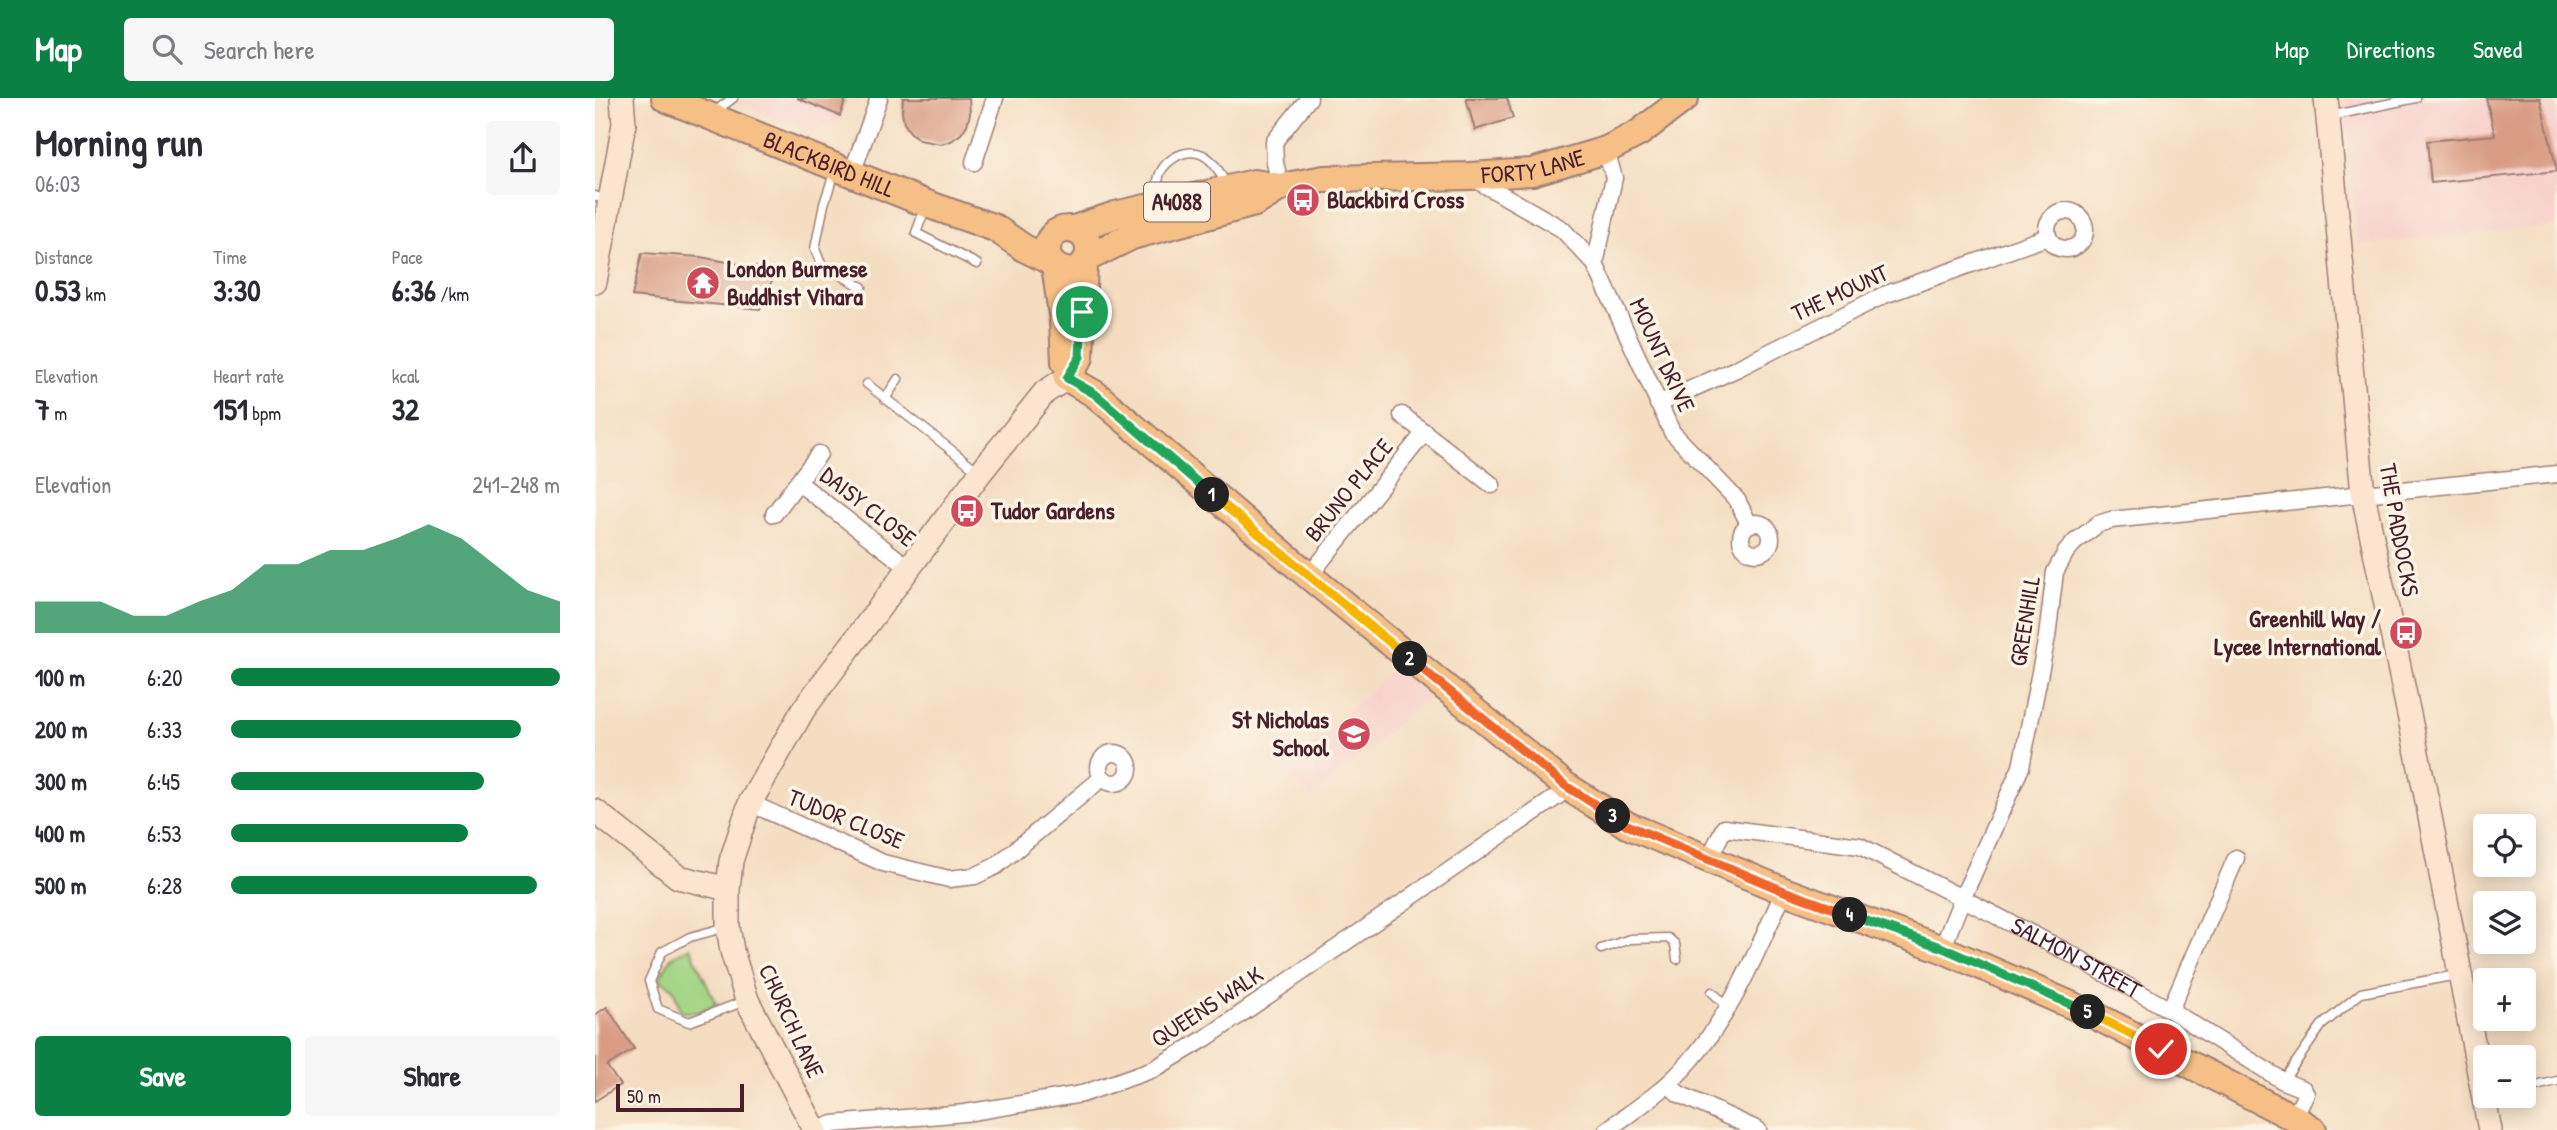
<!DOCTYPE html>
<meta charset="utf-8">
<style>
body{margin:0;font-family:"Patrick Hand",sans-serif;background:#f7f7f7;color:#2b2b33;height:100vh;display:flex;flex-direction:column;font-size:26px;white-space:nowrap}
*{box-sizing:border-box;margin:0}
p{font-size:23px;color:#7c7c81}
.icon{flex:none;width:38px;height:38px;fill:none;stroke:currentColor;stroke-width:2;stroke-linecap:round;stroke-linejoin:round}
.map{position:relative;flex:1;overflow:hidden}
.drawer{display:flex;flex-direction:column;background:#fff;width:595px}
.drawer>*{flex:none}
.buttons{position:absolute;left:1878px;top:716px;display:grid;gap:14px}
.buttons a{display:grid;place-items:center;width:63px;height:63px;border-radius:7px;background:#fff;box-shadow:0 4px 18px #0003;font-size:35px}
.scale{position:absolute;left:21px;bottom:18px;width:128px;box-sizing:border-box;padding-left:7px;border:4px solid #4a1f2b;border-top:0;font-size:19px;line-height:24px;white-space:nowrap;color:#4a1f2b;-webkit-text-stroke:5px #fcf5e5;paint-order:stroke}
.pin{position:absolute;display:grid;place-items:center;width:60px;height:60px;color:#fff;margin:-30px;border:4px solid #fff;border-radius:50%;box-shadow:0 2px 7px #0007}
.km{position:absolute;width:35px;height:35px;margin:-18px;border-radius:50%;background:#222;color:#fff;font-size:19px;line-height:35px;text-align:center}
.round{display:grid;place-items:center;flex:none;width:74px;height:74px;border-radius:7px;background:#f7f7f7}
.head{display:flex;align-items:center;justify-content:space-between;height:119px;padding:0 35px}
h1{font-size:38px;font-weight:800;line-height:52px}
.metrics{display:grid;grid-template-columns:repeat(3,1fr);gap:10px;height:119px;padding:7px 35px}
.metrics div{display:grid;align-content:center}
.metrics b{font-size:30px;font-weight:800}
.metrics small{font-size:19px;font-weight:400}
.metrics p{font-size:19px}
.chart{height:196px;padding:14px 35px}
.chart p{display:flex;justify-content:space-between}
.chart svg{width:100%;height:126px;margin-top:7px;fill:#0b8043;opacity:.7}
.button{display:flex;gap:14px;margin-top:auto;padding:14px 35px}
.button a{flex:1;height:80px;border-radius:7px;background:#0b8043;color:#fff;font-size:28px;font-weight:800;line-height:80px;text-align:center}
.button a+a{background:#f7f7f7;color:#2b2b33}
ul{padding:0 35px;list-style:none;font-size:23px}
li{display:grid;grid-template-columns:112px 84px 1fr;align-items:center;height:52px}
li i{height:18px;border-radius:9px;background:#0b8043}
header{display:flex;align-items:center;gap:42px;box-sizing:border-box;height:98px;padding:0 35px;background:#0b8043;color:#fff}
header strong{font-size:33px}
nav{display:flex;gap:38px;margin-inline-start:auto;font-size:24px}
.search{width:490px;height:63px;background:#f7f7f7;display:flex;align-items:center;gap:18px;box-sizing:border-box;padding:0 24px;border-radius:7px;color:#7c7c81;font-size:26px}
main{display:flex;flex:1;min-height:0}
.map>svg:first-child{display:block}
.built{fill:#f7d0ca}
.green{fill:#a4d686;stroke:#777a58;stroke-width:2}
.building{fill:#d99b83}
.lines{fill:none;stroke-linecap:round;stroke-linejoin:round}
.lane-casing{stroke:#9f7e76;stroke-width:11}
.street-casing{stroke:#9f7e76;stroke-width:19}
.secondary-casing{stroke:#9f7e76;stroke-width:26}
.primary-casing{stroke:#9f7e76;stroke-width:30}
.lane{stroke:#fff;stroke-width:8}
.street{stroke:#fff;stroke-width:16}
.secondary{stroke:#fbe5cf;stroke-width:23}
.primary{stroke:#f5bf86;stroke-width:26}
.split-1-casing{stroke:#fff;stroke-width:14}
.split-2-casing{stroke:#fff;stroke-width:14}
.split-3-casing{stroke:#fff;stroke-width:14}
.split-4-casing{stroke:#fff;stroke-width:14}
.split-5-casing{stroke:#fff;stroke-width:14}
.split-6-casing{stroke:#fff;stroke-width:14}
.split-1{stroke:#22a559;stroke-width:9}
.split-2{stroke:#f5b400;stroke-width:9}
.split-3{stroke:#f0652b;stroke-width:9}
.split-4{stroke:#f0652b;stroke-width:9}
.split-5{stroke:#22a559;stroke-width:9}
.split-6{stroke:#f5b400;stroke-width:9}
.labels{text-anchor:middle;stroke-width:7;stroke-linejoin:round;paint-order:stroke}
.shield{fill:#fcf5e5;stroke:#7f5f63;stroke-width:2}
.shield-label{font-size:23px;font-weight:bold;fill:#4a1f2b}
.street-label{font-size:24px;fill:#4a1f2b;stroke:#fcf5e5}
.poi-label{font-size:24px;font-weight:bold;fill:#4a1f2b;stroke:#fcf5e5;text-anchor:start}
</style>
<header>
<strong>Map</strong>
<div class="search"><svg class="icon" aria-label="search" viewBox="0 0 24 24"><circle cx="10" cy="10" r="6"/><path d="M15 15l6 6"/></svg>Search here</div>
<nav><a>Map</a><a>Directions</a><a>Saved</a></nav>
</header>
<main>
<section class="drawer">
<div class="head"><div><h1>Morning run</h1><p>06:03</p></div><a class="round"><svg class="icon" aria-label="share" viewBox="0 0 24 24"><path d="M12 15V3M7 8l5-5 5 5M5 13v7h14v-7"/></svg></a></div>
<div class="metrics">
<div><p>Distance</p><b>0.53<small> km</small></b></div>
<div><p>Time</p><b>3:30</b></div>
<div><p>Pace</p><b>6:36<small> /km</small></b></div>
</div>
<div class="metrics">
<div><p>Elevation</p><b>7<small> m</small></b></div>
<div><p>Heart rate</p><b>151<small> bpm</small></b></div>
<div><p>kcal</p><b>32</b></div>
</div>
<div class="chart"><p><span>Elevation</span>241–248 m</p>
<svg viewBox="0 0 160 44" preserveAspectRatio="none"><path d="M0 44V33L10 33L20 33L30 38L40 38L50 33L60 29L70 20L80 20L90 15L100 15L110 11L120 6L130 11L140 20L150 29L160 33V44z"/></svg>
</div>
<ul>
<li><b>100 m</b>6:20<i style="width:100%"></i></li>
<li><b>200 m</b>6:33<i style="width:88%"></i></li>
<li><b>300 m</b>6:45<i style="width:77%"></i></li>
<li><b>400 m</b>6:53<i style="width:72%"></i></li>
<li><b>500 m</b>6:28<i style="width:93%"></i></li>
</ul>
<div class="button"><a>Save</a><a>Share</a></div>
</section>
<div class="map">
<svg width="1962" height="1032" viewBox="0 0 1962 1032">
<rect width="100%" height="100%" fill="#fcf5e5"/>
<filter id="ink" filterUnits="userSpaceOnUse"><feTurbulence type="fractalNoise" baseFrequency=".0143" numOctaves="2"/><feDisplacementMap in="SourceGraphic" scale="14" xChannelSelector="R" yChannelSelector="G"/><feConvolveMatrix kernelMatrix="1 2 1 2 8 2 1 2 1" color-interpolation-filters="sRGB"/></filter>
<filter id="wash" filterUnits="userSpaceOnUse"><feTurbulence type="fractalNoise" baseFrequency=".00686" numOctaves="4" result="noise"/><feDisplacementMap in="SourceGraphic" scale="28" xChannelSelector="R" yChannelSelector="G"/><feGaussianBlur stdDeviation="1.57" result="paint"/><feColorMatrix in="noise" values="0 0 0 0 0 0 0 0 0 0 0 0 0 0 0 0 0 1.4 0 .05"/><feComposite in="paint" operator="in"/></filter>
<g filter="url(#wash)">
<rect width="100%" height="100%" fill="#f4ddc1"/>
<!-- built -->
<path class="built" d="M129 0H252L243 23 217 35Z
M1748 0H1962V128L1763 147Z
M800 570 834 599 716 699 688 674Z"/>
<!-- green -->
<path class="green" d="M95 849 121 906 104 914H86L78 890 64 881 76 860Z"/>
<g id="blocks">
<!-- building -->
<path class="building" d="M202 0H251L245 18Z
M308 0H374L375 16 372 27 366 36 356 43 346 46 324 42 315 34 309 25 307 14Z
M871 0H912L918 20 880 32Z
M1891 0H1945L1962 73 1836 85 1832 43 1900 37Z
M47 155 105 159 181 173 165 211 37 198Z
M12 909 39 951 12 968 25 987 0 1003V917Z"/>
</g>
</g>
<g filter="url(#ink)">
<use href="#blocks" fill-opacity="0" stroke="#9f7e76" stroke-width="2"/>
<g class="lines">
<!-- lane casing -->
<g class="lane-casing">
<path id="lane" d="M118 15 138 0
M1735 18 1821 0
M240 72 229 106 220 151 226 166 267 189
M0 98 14 103
M565 101C564 96 562 89 563 84 564 65 589 48 608 57 618 62 627 76 630 87
M331 108 321 135 382 166
M272 286 383 373
M290 301 303 281
M132 829 95 839 67 854 54 883 63 911 94 924 150 903
M1006 851 1035 841 1073 840 1080 846 1082 861
M1117 894 1133 909
M1688 983 1727 927 1766 895 1862 877
M1928 991 1962 983"/>
</g>
<!-- street casing -->
<g class="street-casing">
<g id="street">
<path d="M379 64 400 0"/>
<path d="M257 75 284 0"/>
<path d="M878 80 967 131 1000 166 1077 334 1142 402 1154 426"/>
<path d="M686 89 680 65 679 44 714 0"/>
<circle cx="1471" cy="132" r="19"/>
<path d="M1000 166 1019 80 1011 52"/>
<path d="M1063 306 1141 271 1289 197 1452 139"/>
<path d="M807 317 897 387"/>
<path d="M204 385 314 470"/>
<path d="M179 416 224 356"/>
<circle cx="1161" cy="440" r="15"/>
<path d="M714 478 830 334"/>
<circle cx="519" cy="670" r="15"/>
<path d="M155 705 288 765 354 781 380 778 401 768 507 680"/>
<path id="s1" d="M1114 761 1129 730 1265 748 1474 855 1575 912 1688 983 1708 991 1711 996 1699 1020"/>
<path d="M1347 851 1367 801 1426 669 1452 539 1460 474 1471 454 1480 444 1503 426 1516 422 1962 376"/>
<path d="M1575 912 1641 760"/>
<path d="M1073 986 1084 996 1163 1032"/>
<path d="M223 1032 238 1026 370 1015 487 996 559 971 611 940 963 698 971 688"/>
<path d="M1012 1032C1032 1017 1054 1003 1073 986 1129 935 1159 861 1189 793"/>
</g>
</g>
<!-- secondary casing -->
<g class="secondary-casing">
<path id="secondary" d="M1731 0 1768 396 1831 698 1895 1032
M0 184 29 26 27 0
M0 713 83 779 133 791
M220 1032 152 902 137 853 133 829V791L136 763 155 705 208 612 385 375 450 294 472 280"/>
</g>
<!-- primary casing -->
<g class="primary-casing">
<g id="primary">
<path id="s2" d="M70 0 332 106 400 130 429 150 455 163"/>
<path id="s3" d="M479 131 520 117 659 85 686 89 729 81 875 78 937 74 1011 52 1044 35 1090 0"/>
<circle cx="473" cy="152" r="21"/>
<path d="M494 159 537 138 660 105 686 89"/>
<path d="M460 168 468 223 470 264"/>
<path d="M472 280 500 296 714 478 971 688 1032 727 1189 793 1347 851 1499 917 1699 1020 1718 1032"/>
<path d="M472 280 485 259 489 166"/>
</g>
</g>
<!-- lane -->
<use href="#lane" class="lane"/>
<!-- street -->
<use href="#street" class="street"/>
<!-- secondary -->
<use href="#secondary" class="secondary"/>
<!-- primary -->
<use href="#primary" class="primary"/>
</g>
</g>
<g class="lines" filter="url(#ink)">
<!-- split-1 casing -->
<g class="split-1-casing">
<path id="split-1" d="M487 214 485 259 472 280 500 296 617 397"/>
</g>
<!-- split-2 casing -->
<g class="split-2-casing">
<path id="split-2" d="M617 397 815 561"/>
</g>
<!-- split-3 casing -->
<g class="split-3-casing">
<path id="split-3" d="M815 561 971 688 1018 718"/>
</g>
<!-- split-4 casing -->
<g class="split-4-casing">
<path id="split-4" d="M1018 718 1032 727 1189 793 1255 817"/>
</g>
<!-- split-5 casing -->
<g class="split-5-casing">
<path id="split-5" d="M1255 817 1348 850 1493 914"/>
</g>
<!-- split-6 casing -->
<g class="split-6-casing">
<path id="split-6" d="M1493 914 1566 951"/>
</g>
<!-- split-1 -->
<use href="#split-1" class="split-1"/>
<!-- split-2 -->
<use href="#split-2" class="split-2"/>
<!-- split-3 -->
<use href="#split-3" class="split-3"/>
<!-- split-4 -->
<use href="#split-4" class="split-4"/>
<!-- split-5 -->
<use href="#split-5" class="split-5"/>
<!-- split-6 -->
<use href="#split-6" class="split-6"/>
</g>
<!-- icons -->
<defs>
<g id="bus-disc" transform="scale(1.75)"><circle r="9.5" fill="#d1495b" stroke="#fcf5e5"/><path d="M-5-6H5V4H4V6H2V4H-2V6H-4V4H-5ZM-3.5-4V0h7V-4ZM-3.5 1.2v1.5H-2V1.2ZM2 1.2v1.5H3.5V1.2Z" fill="#fff"/></g>
<g id="temple-disc" transform="scale(1.75)"><circle r="9.5" fill="#d1495b" stroke="#fcf5e5"/><path d="M0-6L5-2H3V0L6.5 2.5H4V6H1.5V3h-3V6H-4V2.5H-6.5L-3 0V-2H-5Z" fill="#fff"/></g>
<g id="school-disc" transform="scale(1.75)"><circle r="9.5" fill="#d1495b" stroke="#fcf5e5"/><path d="M0-5L7-2L0 1L-7-2ZM-4 1L0 2.5L4 1V4Q0 6-4 4Z" fill="#fff"/></g>
</defs>
<g fill-rule="evenodd">
<use href="#bus-disc" x="708" y="102"/>
<use href="#temple-disc" x="108" y="185"/>
<use href="#bus-disc" x="372" y="413"/>
<use href="#bus-disc" x="1811" y="535"/>
<use href="#school-disc" x="759" y="636"/>
</g>
<g class="labels">
<!-- shield labels -->
<rect class="shield" x="549" y="84.5" width="66" height="39" rx="5"/>
<g class="shield-label">
<text x="582" y="112">A4088</text>
</g>
<!-- street labels -->
<g class="street-label">
<text dy="8" stroke="none"><textPath href="#s2" startOffset="177">BLACKBIRD HILL</textPath></text>
<text dy="8" stroke="none"><textPath href="#s3" startOffset="467">FORTY LANE</textPath></text>
<text transform="translate(1245 195) rotate(-25)" y="8">THE MOUNT</text>
<text transform="translate(1067 257) rotate(65)" y="8">MOUNT DRIVE</text>
<text transform="translate(754 392) rotate(-51)" y="8">BRUNO PLACE</text>
<text transform="translate(273 409) rotate(38)" y="8">DAISY CLOSE</text>
<text transform="translate(1804 432) rotate(80)" y="8">THE PADDOCKS</text>
<text transform="translate(1430 523) rotate(-81)" y="8">GREENHILL</text>
<text transform="translate(251 721) rotate(22)" y="8">TUDOR CLOSE</text>
<text dy="8" stroke="none"><textPath href="#s1" startOffset="415">SALMON STREET</textPath></text>
<text transform="translate(612 909) rotate(-33)" y="8">QUEENS WALK</text>
<text transform="translate(196 923) rotate(65)" y="8">CHURCH LANE</text>
</g>
<!-- poi labels -->
<g class="poi-label">
<text x="732" y="110">Blackbird Cross</text>
<text x="132" y="179">London Burmese<tspan x="132" dy="28">Buddhist Vihara</tspan></text>
<text x="396" y="421">Tudor Gardens</text>
<text x="1786" y="529" text-anchor="end">Greenhill Way /<tspan x="1786" dy="28">Lycee International</tspan></text>
<text x="734" y="630" text-anchor="end">St Nicholas<tspan x="734" dy="28">School</tspan></text>
</g>
</g>
</svg>
<div class="buttons">
<a><svg class="icon" aria-label="locate" viewBox="0 0 24 24"><circle cx="12" cy="12" r="6"/><path d="M12 2v4M12 18v4M2 12h4M18 12h4"/></svg></a>
<a><svg class="icon" aria-label="layers" viewBox="0 0 24 24"><path d="M12 4l9 5-9 5-9-5zM3 14l9 5 9-5"/></svg></a>
<a>+</a>
<a>−</a>
</div>
<div class="scale">50 m</div>
<div class="pin" style="left:487px;top:214px;background:#1e9e55"><svg class="icon" aria-label="arrive" viewBox="0 0 24 24"><path d="M6 21V4h12l-3 4 3 4H6"/></svg></div>
<div class="pin" style="left:1566px;top:951px;background:#d93025"><svg class="icon" aria-label="check" viewBox="0 0 24 24"><path d="M5 12l5 5 9-10"/></svg></div>
<b class="km" style="left:617px;top:397px">1</b>
<b class="km" style="left:815px;top:561px">2</b>
<b class="km" style="left:1018px;top:718px">3</b>
<b class="km" style="left:1255px;top:817px">4</b>
<b class="km" style="left:1493px;top:914px">5</b>
</div>
</main>
